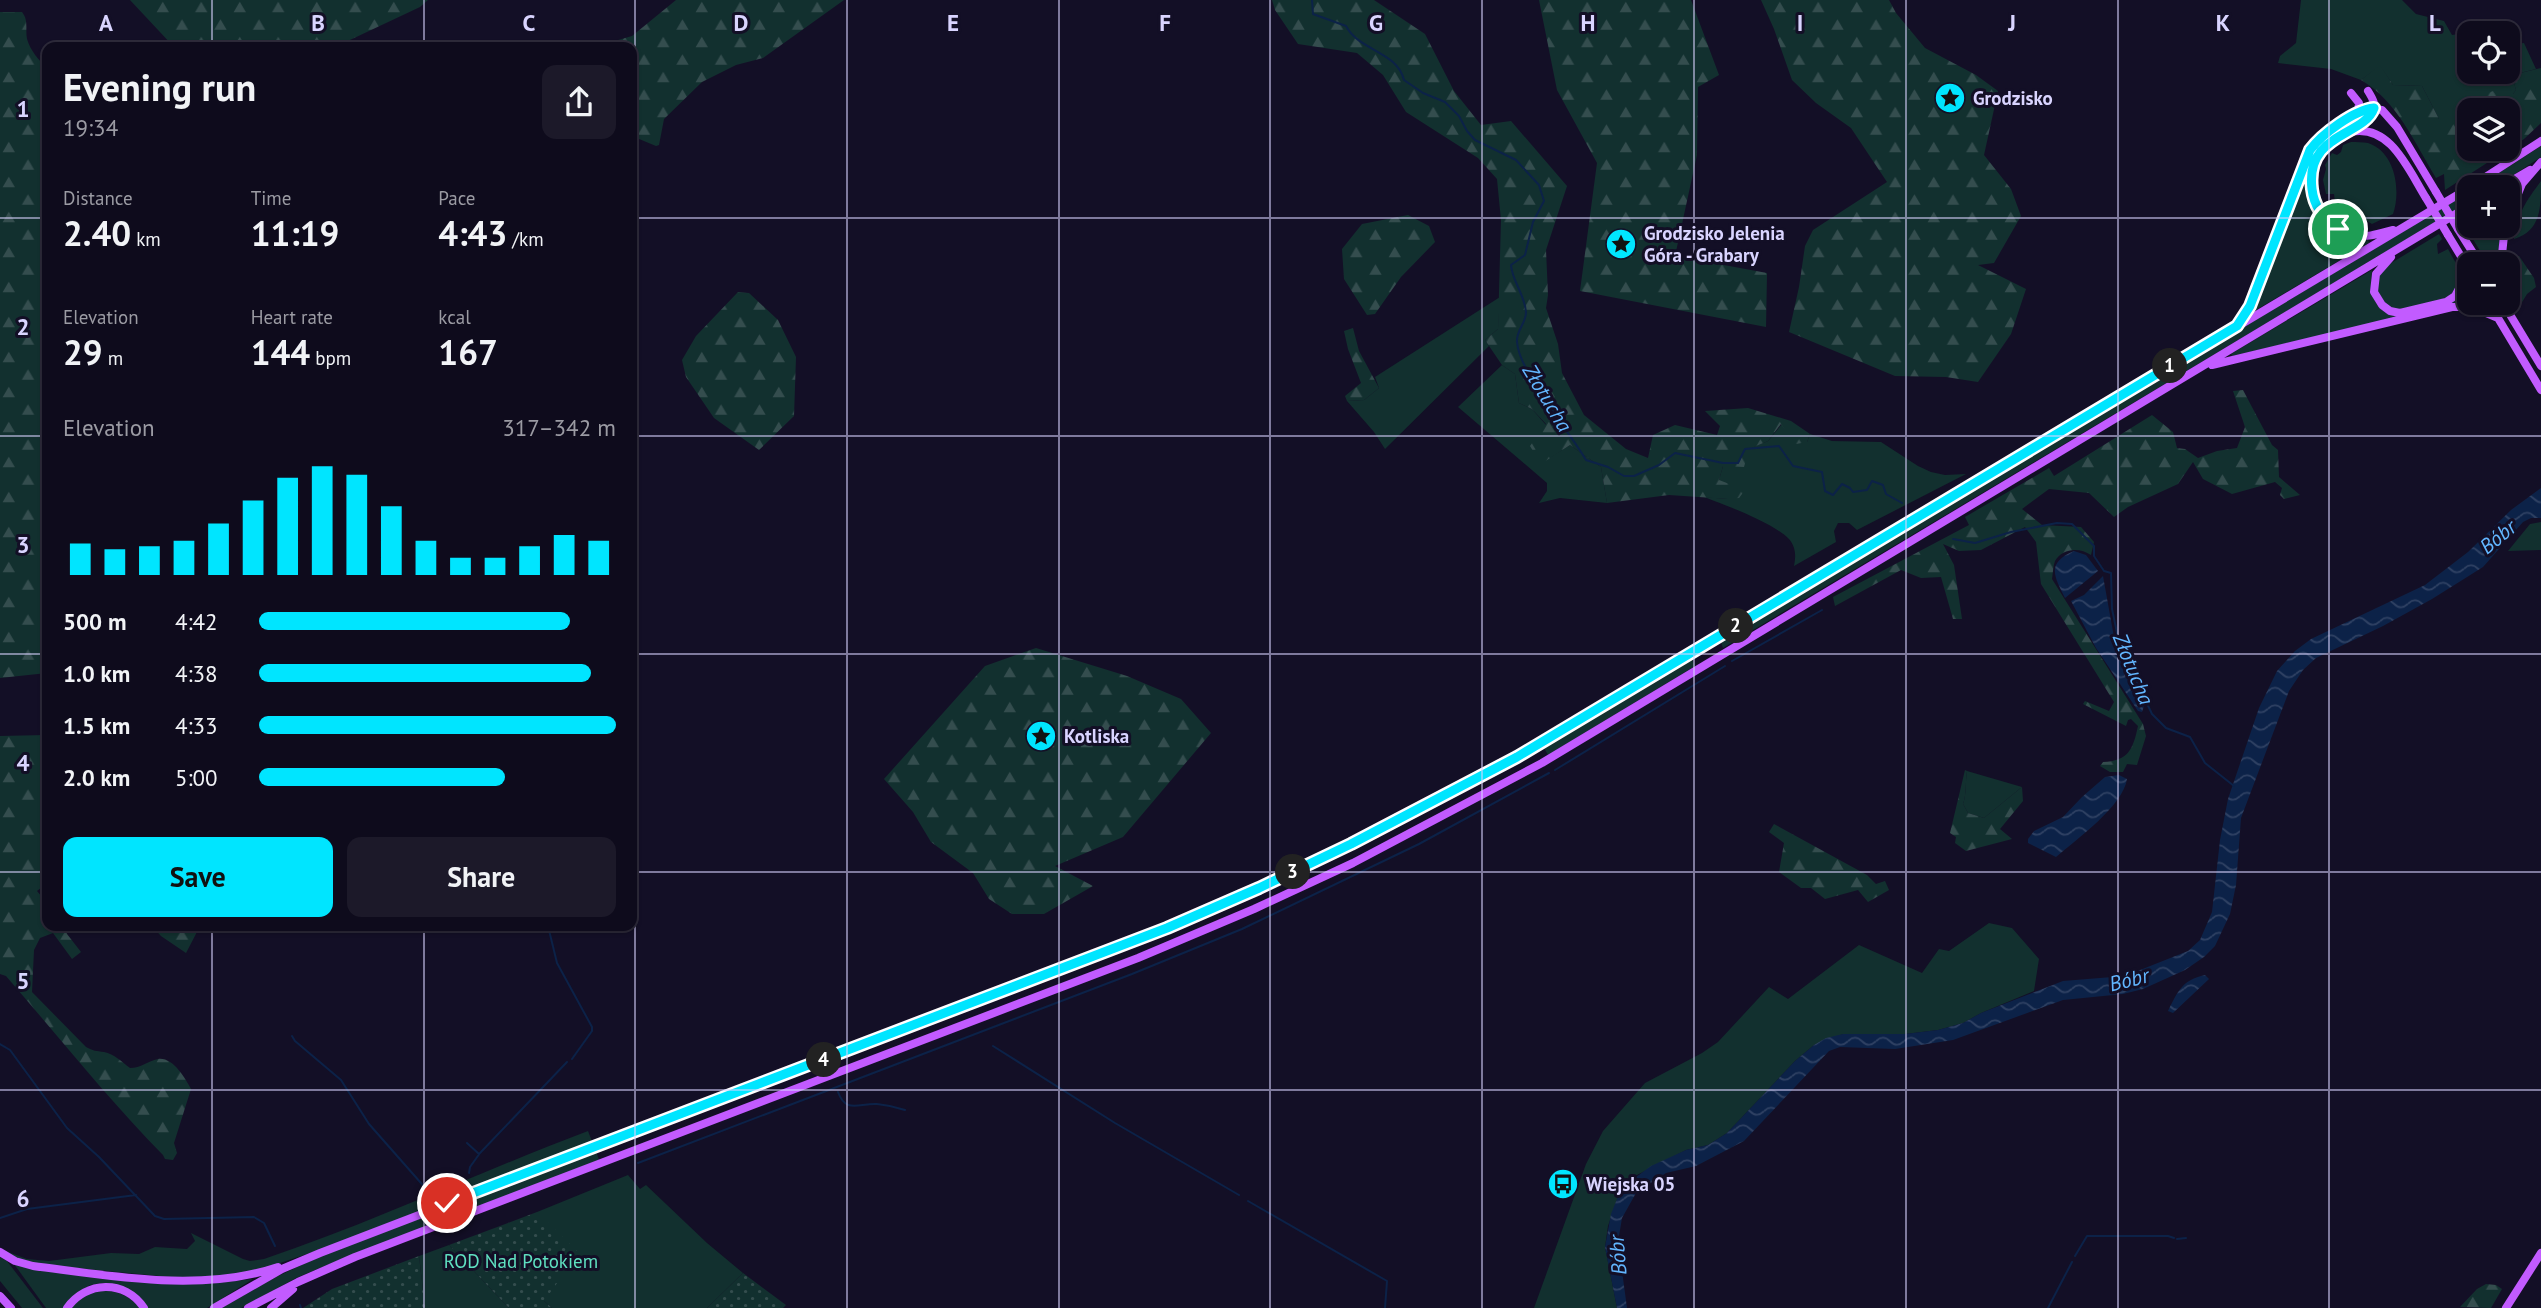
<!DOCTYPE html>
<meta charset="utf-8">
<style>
body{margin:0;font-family:"PT Sans",sans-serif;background:#1c1929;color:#f1f3f6;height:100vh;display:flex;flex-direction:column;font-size:26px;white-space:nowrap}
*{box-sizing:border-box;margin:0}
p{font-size:23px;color:#9b9ba3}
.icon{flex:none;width:38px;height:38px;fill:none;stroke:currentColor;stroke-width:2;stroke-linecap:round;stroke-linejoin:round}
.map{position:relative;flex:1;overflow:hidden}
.panel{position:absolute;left:42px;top:42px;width:595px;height:889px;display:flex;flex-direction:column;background:#0e0b1c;border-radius:14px;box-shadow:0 2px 5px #0004,0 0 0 2px #2e2b3b}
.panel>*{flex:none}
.tools{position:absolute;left:2457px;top:21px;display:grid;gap:14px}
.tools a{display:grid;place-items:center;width:63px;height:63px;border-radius:14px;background:#0e0b1c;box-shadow:0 2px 5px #0004,0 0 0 2px #2e2b3b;font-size:35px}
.pin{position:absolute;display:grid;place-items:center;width:60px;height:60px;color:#fff;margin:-30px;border:4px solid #fff;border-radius:50%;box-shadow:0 2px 7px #0007}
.km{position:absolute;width:35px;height:35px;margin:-18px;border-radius:50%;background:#222;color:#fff;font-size:19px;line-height:35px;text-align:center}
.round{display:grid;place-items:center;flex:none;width:74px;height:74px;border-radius:14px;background:#1c1929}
.summary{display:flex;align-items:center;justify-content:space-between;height:119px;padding:0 21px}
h1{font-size:38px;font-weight:600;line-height:52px}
.stats{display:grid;grid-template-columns:repeat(3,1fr);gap:10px;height:119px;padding:7px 21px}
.stats div{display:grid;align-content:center}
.stats b{font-size:35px;font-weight:600}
.stats small{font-size:19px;font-weight:400}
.stats p{font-size:19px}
.chart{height:196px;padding:14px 21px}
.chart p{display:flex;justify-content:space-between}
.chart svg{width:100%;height:126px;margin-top:7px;stroke:#00e5ff;stroke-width:6}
.primary-button{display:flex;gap:14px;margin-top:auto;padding:14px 21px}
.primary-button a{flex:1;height:80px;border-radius:14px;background:#00e5ff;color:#111;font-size:28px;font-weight:600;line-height:80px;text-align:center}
.primary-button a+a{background:#1c1929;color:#f1f3f6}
ul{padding:0 21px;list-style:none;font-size:23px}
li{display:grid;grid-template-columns:112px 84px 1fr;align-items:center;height:52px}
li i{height:18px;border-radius:9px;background:#00e5ff}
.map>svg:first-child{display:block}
.grass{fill:#12302f}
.forest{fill:url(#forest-firs)}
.garden{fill:url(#garden-dots)}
.water{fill:url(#water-waves)}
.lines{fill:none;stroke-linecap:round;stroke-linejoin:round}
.stream{stroke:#0c2248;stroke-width:2}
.major{stroke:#c25bff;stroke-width:8}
.major-bridge{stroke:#c25bff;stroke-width:8}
.route-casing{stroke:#fff;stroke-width:14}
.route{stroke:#00e5ff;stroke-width:9}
.grid{fill:none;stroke:#d9d4ff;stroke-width:2;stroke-opacity:0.55}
.labels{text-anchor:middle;stroke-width:6;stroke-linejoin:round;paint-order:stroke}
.poi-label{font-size:19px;font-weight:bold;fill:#d9d4ff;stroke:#130f26;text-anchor:start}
.park-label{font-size:19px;fill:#5fe0c0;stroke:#130f26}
.water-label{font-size:21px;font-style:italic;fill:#62b6ff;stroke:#130f26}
.grid-label{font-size:23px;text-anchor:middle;font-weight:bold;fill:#d9d4ff;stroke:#130f26;stroke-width:6;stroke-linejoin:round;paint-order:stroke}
</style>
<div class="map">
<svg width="2541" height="1308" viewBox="0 0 2541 1308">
<defs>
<pattern id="forest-firs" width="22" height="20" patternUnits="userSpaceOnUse" patternTransform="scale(1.75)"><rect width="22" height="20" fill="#12302f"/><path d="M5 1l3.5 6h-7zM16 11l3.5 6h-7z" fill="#344d4e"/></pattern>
<pattern id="garden-dots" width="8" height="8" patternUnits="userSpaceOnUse" patternTransform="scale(1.75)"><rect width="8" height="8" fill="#12302f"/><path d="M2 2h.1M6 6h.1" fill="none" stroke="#344d4e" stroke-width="1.8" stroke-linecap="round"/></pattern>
<pattern id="water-waves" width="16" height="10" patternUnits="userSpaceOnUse" patternTransform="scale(1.75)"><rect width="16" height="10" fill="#0c2248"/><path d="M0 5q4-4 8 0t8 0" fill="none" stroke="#2f4163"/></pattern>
</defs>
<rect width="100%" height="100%" fill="#130f26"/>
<!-- grass -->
<path class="grass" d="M2301 0H2402L2416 14 2444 21 2452 35 2479 31 2480 33H2469V72H2508V45L2524 43 2536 69 2512 75 2516 90 2513 94 2500 99 2479 96 2486 110H2469V125L2439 119 2422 86 2393 85 2380 66 2361 80 2331 69 2278 63 2280 56 2296 43Z
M2358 118 2359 120C2345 128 2330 136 2320 149 2303 171 2304 207 2326 224 2337 233 2355 235 2368 239L2369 243 2256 310 2254 308 2311 155 2329 135Z
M2351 142C2356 142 2363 142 2368 143 2396 152 2401 192 2393 214L2372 224 2335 203 2334 194H2326L2323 180 2326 169 2325 165 2332 153 2337 155 2341 152 2343 145Z
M2541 146V157L2495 187H2477Z
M2541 181C2541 208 2541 231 2514 239 2516 215 2527 200 2541 181Z
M2469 192V202L1723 648 1720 640Z
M2475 226H2502L2497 264H2488L2471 236 2479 231Z
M2439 234 2442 239 2437 244 2438 254 2448 249 2458 267 2456 284 2458 286 2449 297 2404 310 2392 308 2384 303 2377 291V281L2383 268Z
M2372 270C2371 288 2369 302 2387 313L2457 298 2464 288 2468 294 2452 305 2232 356 2231 354Z
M1500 297 1498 329 1485 340 1489 346 1385 449 1374 432 1347 401 1364 400 1379 388 1375 377Z
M1502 365 1515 374 1519 403 1532 409 1546 425 1541 463 1570 445 1601 467 1607 503 1560 498 1539 503 1547 491V483L1458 407Z
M1782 424 1807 442 1810 434 1832 441 1881 442 1918 466 1931 472 1945 475 1966 474 1857 530 1849 523H1838L1834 531 1836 542 1794 566C1796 557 1796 547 1789 539 1772 522 1727 506 1704 497L1728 499 1719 480 1723 466 1748 449 1768 441Z
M2541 522V550L2508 551 2530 524Z
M1691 658 1695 666 1548 755 1543 746Z
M1967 771 2022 787 1984 818 1968 813 1963 804C1967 792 1965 783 1967 771Z
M1989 923 2012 928 2039 959 2034 991 1981 1013 1963 1023 1938 1030 1905 1034H1843L1814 1045 1795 1061 1727 1133 1708 1145 1686 1150 1635 1176 1619 1194 1608 1226 1605 1247 1617 1308H1534L1586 1164 1603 1131 1645 1083 1702 1053 1718 1042 1769 987 1788 999 1859 945 1922 973 1939 949 1949 951Z
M588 1131 593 1144 319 1250 268 1267 236 1275 180 1278 45 1265 16 1258 0 1249 27 1259 49 1261 111 1253 139 1254 155 1247 187 1249 195 1241 191 1233 243 1259 250 1261 264 1259C374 1222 479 1172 588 1131Z
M596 1151 599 1160 327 1265 296 1278 241 1308H221L276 1277 321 1256Z
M628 1175 640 1189 646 1185 707 1243 743 1273 707 1308H552L544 1301 537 1212Z
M449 1245 509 1308H425L419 1256Z
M0 1257 7 1261 43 1308H22L0 1281Z
M14 1264 179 1284H206L253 1279 207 1308H147L112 1284 102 1283 90 1285 80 1291 63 1308H46Z
M102 1290C119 1291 129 1296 140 1308H71L84 1295Z"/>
<!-- forest -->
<path class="forest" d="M130 0H428L420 7 335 47H174Z
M676 0H844L763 58 736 65 702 82 664 119 659 145 656 146 632 136V47H594L632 36Z
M1272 0H1374L1425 34 1454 91 1481 125 1511 121 1567 186 1546 250 1548 295 1546 308 1558 344 1562 373 1584 415 1626 449 1648 458 1653 435 1675 425 1717 435 1720 426 1705 411 1748 408 1791 421 1810 434 1807 442 1796 444 1781 424 1768 441 1749 449 1744 467 1723 466 1719 480 1745 490 1739 498 1728 499 1669 495 1607 503 1601 467 1570 445 1541 464 1530 446 1546 424 1532 409 1519 403 1515 374 1502 365 1485 340 1498 329 1501 220 1497 179 1478 158 1406 112 1383 75 1357 53 1298 44 1275 10Z
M1539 0H1691L1719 75 1698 87 1697 155 1675 256 1767 273 1766 327 1580 291 1597 163 1557 90Z
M1761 0H1889L1896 13 1925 48 1976 75 1998 91 1984 155 2011 189 2021 216 1994 263 1978 265 2026 289 2011 334 1978 382 1946 377 1895 376 1789 332 1799 287 1805 246 1813 230 1887 182 1851 128 1816 103 1792 80 1774 29Z
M0 12H22C29 21 25 29 27 39 30 50 39 61 47 67V673L0 678Z
M2380 65 2393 85 2422 86 2439 119 2455 111 2469 125V149H2508V110H2486L2479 97 2493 91 2500 98 2506 88 2513 94 2516 90 2512 75 2541 68V123L2524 139 2445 190 2444 174 2436 178C2415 143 2397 101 2361 80Z
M1408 215 1429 226 1435 242 1401 277 1375 314 1367 315 1344 279 1342 249 1362 224Z
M2519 256 2534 278 2536 287 2527 294 2519 307C2511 293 2516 275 2511 258Z
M738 292 749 293 778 320 796 357 794 416 759 450 714 418 686 377 682 360 696 336Z
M1353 328 1359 351 1379 388 1364 400 1347 401 1345 396 1361 383 1348 349 1344 331Z
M2243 390 2272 445 2278 450 2279 477 2300 495 2284 499 2280 495 2282 488 2275 482 2232 494 2203 479 2193 462 2178 484 2128 507 2114 517 2089 493 2049 489 2022 509 2042 525 2081 527 2094 542 2091 555C2080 547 2062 548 2055 561 2053 566 2053 573 2052 579L2143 724 2146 736 2137 765 2127 764 2123 772H2110L2100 766 2103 762C2128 761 2133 750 2138 726L2131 719 2128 720 2126 726 2083 704 2085 701 2109 711 2114 702 2041 584 2036 542 2025 527 1981 550 1959 551 1943 544 1954 565 1962 619H1953L1941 577 1921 578 1901 570 1835 606 1833 597 1969 525 1965 517 2049 468 2054 476 2152 415 2173 432 2177 448 2185 449 2198 458 2217 451 2237 448 2245 427 2233 391Z
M1036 648 1127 676 1181 699 1211 733 1123 837 1055 866 1093 886 1044 914H1012L989 899 973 873 931 842 913 812 884 779 985 666Z
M47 735V883L37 891 47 903V926H64L67 934 81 952 72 959 53 933 40 938 34 950 32 992 86 1047C93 1051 96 1051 104 1052 114 1054 122 1062 130 1068 141 1068 148 1061 158 1059 173 1057 185 1078 191 1089L174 1143 177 1153 173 1160 165 1159 163 1155C108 1099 58 1036 6 976L0 974V736Z
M1965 770 1967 771C1965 783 1967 792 1963 804L1968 813 1984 818 2022 787 2023 801 2000 829 2012 839 1966 851 1955 843 1956 837 1950 833Z
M1774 824 1867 875 1876 884 1885 881 1889 890 1868 902 1858 890 1825 899 1811 888H1801L1779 872 1784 843 1769 832Z
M152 926H199V928L186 953 161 936Z
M2486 1284 2496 1285 2502 1289 2491 1308 2460 1307 2477 1289Z"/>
<!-- garden -->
<path class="garden" d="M537 1212 579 1253 544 1301 552 1308H509L449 1245Z
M419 1256 425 1308H303L332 1289Z
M743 1273 786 1305 783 1308H707Z"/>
<!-- water -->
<path class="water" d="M2541 488V518H2531L2523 522 2483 567 2432 599 2383 626 2316 658 2303 670 2289 691 2241 818 2236 885 2230 914 2215 946 2204 957 2185 970 2143 989 2123 994 2063 1000 1953 1040 1895 1049 1840 1047 1829 1051 1744 1141 1696 1166 1666 1173 1636 1193 1622 1218 1618 1242 1623 1258 1622 1271 1627 1308H1617L1605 1247 1611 1214 1619 1194 1628 1183 1651 1166 1686 1150 1708 1145 1727 1133 1795 1061 1814 1045 1826 1038 1843 1034H1905L1938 1030 1963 1023 1981 1013 2063 981 2125 976 2188 951 2200 940 2212 912 2220 840 2228 799 2259 708 2277 671 2295 651 2311 639 2425 585 2468 552 2511 510Z
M2074 551 2086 555 2098 571 2065 598C2054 576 2046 563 2074 551Z
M2103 576 2115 643 2144 706 2142 712 2138 711 2096 648 2071 601 2084 595Z
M2119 775 2127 779C2123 806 2077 839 2056 857L2028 843V839L2034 831 2063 817 2082 797 2105 777Z
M2205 975 2209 979 2173 1013 2168 1011C2178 991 2182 980 2205 975Z"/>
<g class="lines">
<!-- stream -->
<path class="stream" d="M1312 0 1313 14 1346 26C1359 51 1397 51 1404 80L1423 93 1445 102 1459 116 1467 131 1475 140 1516 160 1539 185 1544 201 1533 222 1525 255 1511 265C1512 281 1525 295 1526 312 1526 324 1516 330 1517 342 1519 372 1569 431 1586 460L1608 467 1624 476H1634L1659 465 1675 453 1723 463H1738L1745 449 1779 446 1793 466 1822 472 1825 491 1833 495 1842 484 1850 488 1853 492 1867 490 1872 481 1883 485 1886 494 1902 503
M1953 539 1975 543 2011 532 2057 523 2072 524 2094 546V556L2104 571 2111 573 2112 609 2120 647 2152 714 2166 728 2190 737 2205 763 2234 786
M1732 661 1822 610
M1555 770 1725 666
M548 926 557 963 592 1027V1031L572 1059
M292 1036 295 1041 341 1080 369 1124 428 1191
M0 1044 10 1050 67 1128 99 1157 155 1216 164 1219 254 1217 264 1223 275 1246
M993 1046 1115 1123 1239 1195
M838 1092C846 1114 859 1103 877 1104 887 1105 896 1107 905 1110
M467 1143 479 1154
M638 1163 1132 974 1242 929 1419 844 1549 773
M469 1173 470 1167 480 1153 567 1062
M1248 1201 1387 1281 1385 1308
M0 1218 27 1209 136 1195
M2177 1239 2186 1238
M2075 1256 2087 1236H2168L2174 1238
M300 1305 301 1308
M2048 1308 2072 1262"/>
<!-- major -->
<path class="major" d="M2368 91C2373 99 2378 107 2371 116 2359 130 2338 133 2326 146 2298 178 2314 227 2355 235 2368 238 2381 233 2393 230
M2351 93 2359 103 2358 113
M2350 132C2390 123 2408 169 2426 198
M2470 187 2541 141
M2501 187 2530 170
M2508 218 2522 184 2541 162
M2458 229 2480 264
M2448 235 2465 263
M2391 257 2376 274 2374 292 2382 305 2390 311 2400 313 2446 302 2455 296 2464 279 2462 259
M2501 264 2505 226
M2489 303 2541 390
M2503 303 2541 366
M2240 323 2250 306 2306 158C2317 137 2357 105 2382 110L2397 127 2436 192
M2212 365 2452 307H2472L2498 318
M0 1252 15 1261 33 1266C112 1276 201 1293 278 1267
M0 1296 11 1308
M67 1308C86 1281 125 1279 144 1308
M214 1308 282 1269 320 1253 1167 928 1259 888 1351 844 1524 753 2469 188
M248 1308 298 1282 355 1257 1138 958 1254 909 1353 863 1542 763 2469 206
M271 1308 293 1289
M2506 1308 2541 1253"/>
<!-- major-bridge -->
<path class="major-bridge" d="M2436 192 2458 229
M2426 198 2448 235"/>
</g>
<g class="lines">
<!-- route casing -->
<g class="route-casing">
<path id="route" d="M447 1203 1167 928 1259 888 1351 844 1517 757 2237 326 2250 306 2310 150C2322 134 2354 110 2374 108 2364 137 2305 132 2312 189 2314 207 2323 219 2338 229"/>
</g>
<!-- route -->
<use href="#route" class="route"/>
</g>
<!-- grid -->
<path class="grid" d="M212 0V47M424 0V47M635 0V1308M847 0V1308M1059 0V1308M1270 0V1308M1482 0V1308M1694 0V1308M1906 0V1308M2118 0V1308M2329 0V1308M0 218H47M632 218H2469M2508 218H2541M0 436H47M632 436H2541M0 654H47M632 654H2541M0 872H47M632 872H2541M212 926V1308M424 926V1308M0 1090H2541"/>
<!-- icons -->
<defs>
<g id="sight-disc" transform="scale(1.575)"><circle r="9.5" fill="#00e5ff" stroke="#130f26"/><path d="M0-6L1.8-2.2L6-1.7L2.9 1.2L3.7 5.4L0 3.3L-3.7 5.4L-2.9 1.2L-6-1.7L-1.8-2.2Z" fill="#111"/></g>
<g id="bus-disc" transform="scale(1.575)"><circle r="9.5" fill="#00e5ff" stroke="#130f26"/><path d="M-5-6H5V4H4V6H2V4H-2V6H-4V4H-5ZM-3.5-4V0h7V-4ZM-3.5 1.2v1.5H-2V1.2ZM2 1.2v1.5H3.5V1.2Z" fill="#111"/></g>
</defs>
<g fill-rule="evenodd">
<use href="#sight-disc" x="1950" y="98"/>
<use href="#sight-disc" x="1621" y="244"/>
<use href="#sight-disc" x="1041" y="736"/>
<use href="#bus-disc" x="1563" y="1184"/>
</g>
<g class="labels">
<!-- poi labels -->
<g class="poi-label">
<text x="1973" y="105">Grodzisko</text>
<text x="1644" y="240">Grodzisko Jelenia<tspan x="1644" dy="22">Góra - Grabary</tspan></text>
<text x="1064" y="743">Kotliska</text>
<text x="1586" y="1191">Wiejska 05</text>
</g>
<!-- park labels -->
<g class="park-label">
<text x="521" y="1268">ROD Nad Potokiem</text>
</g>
<!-- water labels -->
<g class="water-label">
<text transform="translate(1547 398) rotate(59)" y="7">Złotucha</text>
<text transform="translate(2498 537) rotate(-39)" y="7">Bóbr</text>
<text transform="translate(2133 669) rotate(68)" y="7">Złotucha</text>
<text transform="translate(2129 980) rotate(-14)" y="7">Bóbr</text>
<text transform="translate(1618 1255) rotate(-94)" y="7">Bóbr</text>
</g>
</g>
<g class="grid-label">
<text x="106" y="31">A</text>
<text x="318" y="31">B</text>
<text x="529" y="31">C</text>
<text x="741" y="31">D</text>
<text x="953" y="31">E</text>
<text x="1165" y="31">F</text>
<text x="1376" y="31">G</text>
<text x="1588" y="31">H</text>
<text x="1800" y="31">I</text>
<text x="2012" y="31">J</text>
<text x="2223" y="31">K</text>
<text x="2435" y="31">L</text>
<text x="23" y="117">1</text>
<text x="23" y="335">2</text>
<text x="23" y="553">3</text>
<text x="23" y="771">4</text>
<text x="23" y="989">5</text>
<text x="23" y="1207">6</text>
</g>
</svg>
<div class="tools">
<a><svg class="icon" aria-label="locate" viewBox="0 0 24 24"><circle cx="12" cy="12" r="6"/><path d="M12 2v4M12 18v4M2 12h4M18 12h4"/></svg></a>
<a><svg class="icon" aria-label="layers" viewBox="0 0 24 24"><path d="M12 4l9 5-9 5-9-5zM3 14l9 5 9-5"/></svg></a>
<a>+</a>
<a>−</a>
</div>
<div class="pin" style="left:2338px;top:229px;background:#1e9e55"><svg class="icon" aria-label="arrive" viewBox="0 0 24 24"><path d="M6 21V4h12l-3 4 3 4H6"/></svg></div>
<div class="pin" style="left:447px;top:1203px;background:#d93025"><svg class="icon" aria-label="check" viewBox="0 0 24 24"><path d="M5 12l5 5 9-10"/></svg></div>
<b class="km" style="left:2170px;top:366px">1</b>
<b class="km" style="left:1736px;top:626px">2</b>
<b class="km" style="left:1293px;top:872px">3</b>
<b class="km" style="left:824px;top:1060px">4</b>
<section class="panel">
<div class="summary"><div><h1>Evening run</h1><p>19:34</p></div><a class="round"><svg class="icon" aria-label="share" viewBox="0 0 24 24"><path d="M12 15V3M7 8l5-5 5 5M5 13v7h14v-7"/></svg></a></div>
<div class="stats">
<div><p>Distance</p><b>2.40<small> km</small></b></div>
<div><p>Time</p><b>11:19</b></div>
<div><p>Pace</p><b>4:43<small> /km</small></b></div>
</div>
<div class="stats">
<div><p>Elevation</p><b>29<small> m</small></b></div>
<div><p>Heart rate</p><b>144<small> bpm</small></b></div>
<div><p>kcal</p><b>167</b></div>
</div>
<div class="chart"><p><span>Elevation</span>317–342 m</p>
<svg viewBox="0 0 160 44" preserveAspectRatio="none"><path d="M5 44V33M15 44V35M25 44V34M35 44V32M45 44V26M55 44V18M65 44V10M75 44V6M85 44V9M95 44V20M105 44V32M115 44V38M125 44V38M135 44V34M145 44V30M155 44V32"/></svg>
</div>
<ul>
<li><b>500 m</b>4:42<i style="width:87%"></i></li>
<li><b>1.0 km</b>4:38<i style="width:93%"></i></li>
<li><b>1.5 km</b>4:33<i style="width:100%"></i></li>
<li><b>2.0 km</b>5:00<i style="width:69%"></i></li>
</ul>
<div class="primary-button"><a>Save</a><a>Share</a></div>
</section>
</div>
